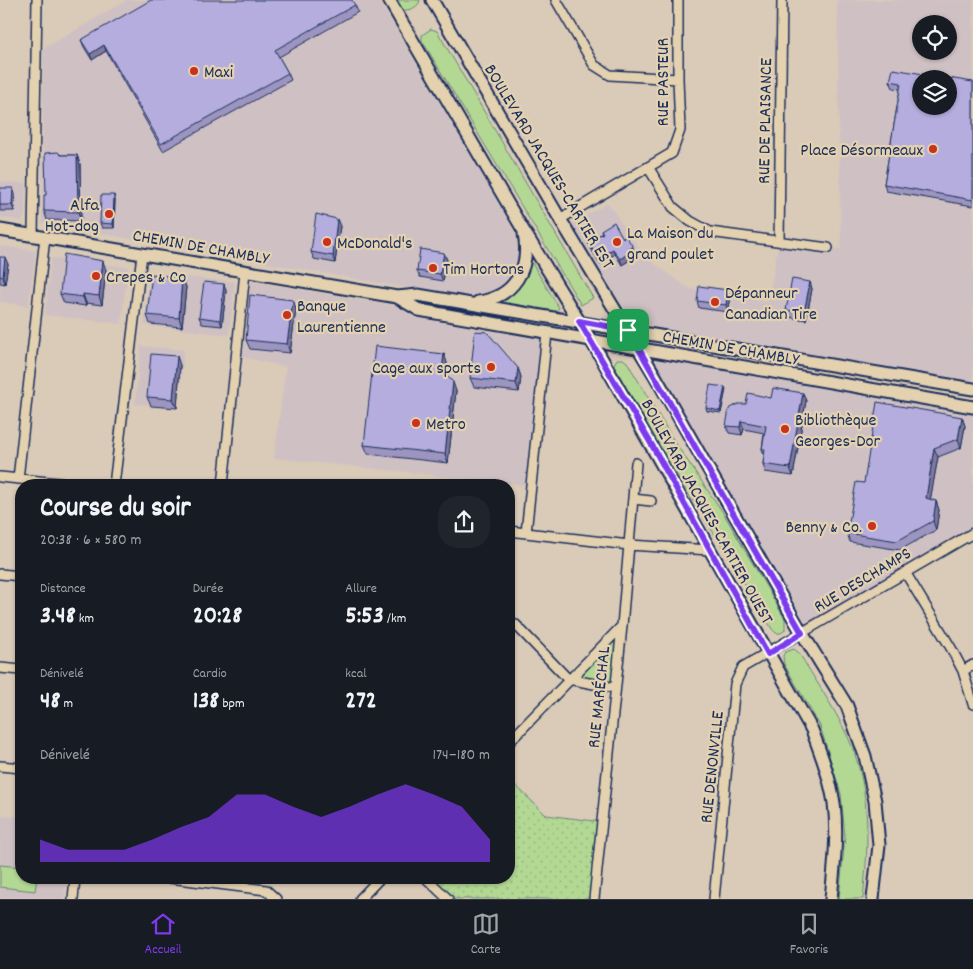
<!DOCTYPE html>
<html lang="fr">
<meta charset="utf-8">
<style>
body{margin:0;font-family:Dekko,sans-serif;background:#20242c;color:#f1f3f6;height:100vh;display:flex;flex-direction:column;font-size:19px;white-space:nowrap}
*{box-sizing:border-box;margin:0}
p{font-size:16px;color:#9ea1a6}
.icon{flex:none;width:28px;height:28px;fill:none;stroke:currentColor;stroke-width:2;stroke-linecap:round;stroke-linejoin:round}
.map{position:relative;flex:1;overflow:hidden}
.drawer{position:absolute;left:15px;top:479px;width:500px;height:405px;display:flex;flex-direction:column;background:#171b24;border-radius:20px;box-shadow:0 1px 4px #0004}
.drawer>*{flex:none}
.controls{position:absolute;left:912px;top:15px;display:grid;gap:10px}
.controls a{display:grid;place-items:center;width:45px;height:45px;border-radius:50%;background:#171b24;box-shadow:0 1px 4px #0004;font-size:25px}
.pin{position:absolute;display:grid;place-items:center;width:42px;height:42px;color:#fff;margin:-21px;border-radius:10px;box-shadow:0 2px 8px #0006}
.round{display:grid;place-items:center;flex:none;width:52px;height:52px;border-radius:20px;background:#20242c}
.head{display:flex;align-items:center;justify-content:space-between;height:85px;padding:0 25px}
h1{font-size:28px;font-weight:800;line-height:38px}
.stats{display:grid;grid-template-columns:repeat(3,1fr);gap:8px;height:85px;padding:5px 25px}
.stats div{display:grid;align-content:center}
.stats b{font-size:25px;font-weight:800}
.stats small{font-size:14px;font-weight:400}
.stats p{font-size:14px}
.chart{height:140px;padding:10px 25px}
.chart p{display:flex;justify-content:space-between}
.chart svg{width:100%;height:90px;margin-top:5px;fill:#7c3aed;opacity:.7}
.menu{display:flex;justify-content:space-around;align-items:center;height:70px;border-top:1px solid #363941;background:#171b24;font-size:14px;color:#9ea1a6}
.menu a{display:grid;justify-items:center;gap:2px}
.menu .selected{color:#7c3aed}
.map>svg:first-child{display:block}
.built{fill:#cfc1c3;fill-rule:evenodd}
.grass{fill:#b3d893;stroke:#678478}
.park{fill:url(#park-dots);stroke:#678478}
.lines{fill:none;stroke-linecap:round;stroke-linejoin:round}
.street-casing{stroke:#1b2f5e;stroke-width:12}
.secondary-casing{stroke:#1b2f5e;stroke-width:15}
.street{stroke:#e3d1af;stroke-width:9}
.secondary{stroke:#e3d1af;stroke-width:11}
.wall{fill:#9c95bf;stroke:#1b2f5e}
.shaded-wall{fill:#7f799b;stroke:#1b2f5e}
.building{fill:#b5adde;stroke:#1b2f5e;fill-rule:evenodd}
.route-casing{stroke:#fff;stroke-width:10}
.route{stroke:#7c3aed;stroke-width:6}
.poi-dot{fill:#c8321e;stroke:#e3d1af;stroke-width:2}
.labels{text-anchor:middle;stroke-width:4.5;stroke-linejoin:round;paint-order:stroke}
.poi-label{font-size:18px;fill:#1b2f5e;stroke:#e3d1af;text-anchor:start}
.street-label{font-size:18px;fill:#1b2f5e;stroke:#e3d1af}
</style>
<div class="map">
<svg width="973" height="899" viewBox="0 0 973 899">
<defs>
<pattern id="park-dots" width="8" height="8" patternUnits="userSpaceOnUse" patternTransform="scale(1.25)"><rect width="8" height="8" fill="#b3d893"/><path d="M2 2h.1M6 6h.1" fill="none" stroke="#99ba81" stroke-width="1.8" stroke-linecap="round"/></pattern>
</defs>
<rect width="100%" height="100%" fill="#dacab8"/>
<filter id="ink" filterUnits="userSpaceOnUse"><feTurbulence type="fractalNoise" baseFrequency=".02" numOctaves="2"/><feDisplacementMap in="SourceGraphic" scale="10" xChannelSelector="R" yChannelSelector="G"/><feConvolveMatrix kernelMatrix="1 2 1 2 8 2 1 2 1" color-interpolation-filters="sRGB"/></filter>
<g filter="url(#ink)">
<!-- built -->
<path class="built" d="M127 0H379L511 223 520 247 519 262 514 277 504 289 475 300 42 223 43 49Z
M837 0H973V389L688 340 658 329 631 313 614 299 572 223 608 203 632 239 648 259 688 288 768 302 779 241 841 249ZM921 24H949V51H921ZM921 79H949V106H921Z
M0 182 26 183 25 216 21 221 0 217Z
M0 246 36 251 28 306 0 302Z
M51 258 128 267 121 324 45 315Z
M150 273 235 282 229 335 144 325Z
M250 281 397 306 416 317 543 340 526 485 274 458 286 367 243 357Z
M141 346 184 350 178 407 135 404Z
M664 353 973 407V533L802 633 654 374 656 360Z
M0 816 21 817V878H67L64 899H0Z"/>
<!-- grass -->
<path class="grass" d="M397 0H420C419 7 409 11 403 10Z
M431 29 437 31 593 298 581 305 429 52 422 41V35Z
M529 263H532L559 308 556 312 496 303 507 294Z
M617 359H623L627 362 674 441 724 514 785 619V630L781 633H776L772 629 719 541 685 489 616 370 614 364Z
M622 626 615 688 568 679Z
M794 649 799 653C814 678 831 703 844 729 872 783 869 841 863 899H839L845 837 841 794 820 726 784 664 783 656 785 652Z
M0 865 21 867V878H37L35 891 0 887Z"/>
<!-- park -->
<path class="park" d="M509 779 546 815 602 822 594 899H448L426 878H509Z"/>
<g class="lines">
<!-- street casing -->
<g class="street-casing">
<path id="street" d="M556 0 594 65 610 75 678 79
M648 167 673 207 690 221 710 232 828 248
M560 219 672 153 680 130 678 79V0
M33 235 37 0
M779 241 782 0
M0 477 78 485
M18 479 45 237
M114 485 142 254
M223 485 245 272
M633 499 651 501
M509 531 629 545 710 550
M526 533 547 333
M905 572 951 648 963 671 973 704
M0 574 21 576
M509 624 516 625 568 679 615 688
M0 668 21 670
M963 671 973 665
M509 742 622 626
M0 766 21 768
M170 878 266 890 276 899
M426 878 448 899
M73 899 75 878
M360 899 380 878
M594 899 622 626 636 463
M714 899 735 684 743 667 973 533"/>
</g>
<!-- secondary casing -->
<g class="secondary-casing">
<path id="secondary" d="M389 0 522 228 598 352 812 730C821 754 830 778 834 803 838 835 834 867 831 899
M432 0 560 219 654 374 802 633 847 706 865 756 875 801 879 845 873 899
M0 230 397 297 418 295 973 389
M397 297 419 310 973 407
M478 302C514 297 531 269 524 234"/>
</g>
<!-- street -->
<use href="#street" class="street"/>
<!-- secondary -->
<use href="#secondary" class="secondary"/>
</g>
<!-- wall -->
<path class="wall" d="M355 5 358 12 279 57 288 73 291 80 163 151 106 51 92 60 84 47 81 40Z
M890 81 973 82V206L886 191 884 184 900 89 893 88Z
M61 155H77L80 164 81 221 47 220 44 211 46 195Z
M0 188 15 194 14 211H0Z
M114 195 115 200 114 228H102L100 223Z
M340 226 335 263 314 259 311 252Z
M601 230 623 238 633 247 635 252 632 254 633 258 622 265 615 254 600 264 590 247 588 242 602 233Z
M444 253 447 260 443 281 420 277 417 271Z
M0 257 8 264 5 284 0 283Z
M106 270 102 305 86 303V306L64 303 60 294Z
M182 278 186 287 182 327 150 324 147 315Z
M810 282 812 289 806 320 788 317 786 310Z
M224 284 226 291 222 326 202 324 199 317Z
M728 290 731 297 728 312 699 308 697 301Z
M293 300 296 309 290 353 250 349 246 340Z
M444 354 447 363 446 375 456 391 448 463 368 454 364 445Z
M180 365 177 408 151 406 147 397Z
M518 368 521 377 519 392 474 387 470 378Z
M726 389 721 413 707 411 706 408Z
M803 393 806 401 793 476 765 472 763 464 764 455 762 449 764 433 744 429 742 435 729 433 726 426 746 404 771 398Z
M962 417 965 426 961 448 938 457 930 500 936 501 939 510 936 530 900 550 850 542 847 533 864 483Z"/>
<!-- shaded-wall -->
<path class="shaded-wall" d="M104 45 106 51 92 60 90 54Z
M77 155 80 164 81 221 78 212Z
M13 188 15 194 14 211 12 205Z
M114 195 115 200 114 228 113 224Z
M337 219 340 226 335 263 333 256Z
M613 249 615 254 600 264 598 258Z
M631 252 633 258 622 265 620 259Z
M444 253 447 260 443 281 440 274Z
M5 257 8 264 5 284 3 277Z
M103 261 106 270 102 305 99 296Z
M182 278 186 287 182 327 179 318Z
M810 282 812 289 806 320 804 313Z
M224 284 226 291 222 326 220 320Z
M728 290 731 297 728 312 726 305Z
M83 294 86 303V306L83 297Z
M293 300 296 309 290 353 287 344Z
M444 354 447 363 446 380 442 371Z
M177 356 180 365 177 408 173 399Z
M518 368 521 377 519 392 516 383Z
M453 382 456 391 448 463 445 454Z
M725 387 726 389 721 413 720 411Z
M803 393 806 401 793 476 790 468Z
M962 417 965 426 961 448 958 439Z
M741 421 744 429 742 435 740 427Z
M934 448 938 457 929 507 926 498Z
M936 501 939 510 936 530 933 521Z"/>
<!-- building -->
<path class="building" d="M151 0H352L355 5 275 50 288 73 161 144 104 45 90 54 81 40Z
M893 69 973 82V200L884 184 901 83 890 81ZM921 79H949V106H921Z
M58 152 61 155H77L78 212 44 211V195H46L45 153Z
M0 188H13L12 205H0Z
M101 195H114L113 224 100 223Z
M316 214 337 219 333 256 311 252Z
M614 222 623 238 626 236 633 247 629 249 631 252 620 259 613 249 598 258 588 242 603 233 601 230Z
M420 249 444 253 440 274 417 271Z
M64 254 103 261 99 296 83 294V297L60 294Z
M0 257H5L3 277 0 276Z
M152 274 182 278 179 318 147 315Z
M792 279 810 282 804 313 786 310Z
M204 282 224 284 220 320 199 317Z
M699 286 728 290 726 305 697 301Z
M250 295 293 300 287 344 246 340Z
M475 331 487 332 518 368 516 383 470 378Z
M375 346 444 354 442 371 453 382 445 454 364 445Z
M151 354 177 356 173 399 147 397Z
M710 385 725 387 720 411 706 408Z
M773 388 803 393 790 468 763 464 765 449H762L766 426 741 421 740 427 726 426 729 409 738 404H746L748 393 771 398Z
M877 402 962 417 958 439 934 448 926 498 936 501 933 521 897 541 847 533 856 482 864 483Z"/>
</g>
<g class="lines" filter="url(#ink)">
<!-- route casing -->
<g class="route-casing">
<path id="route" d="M579 321 628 330 802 633 768 654 653 447Z"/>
</g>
<!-- route -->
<use href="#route" class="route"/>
</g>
<!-- markers -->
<g class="poi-dot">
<circle cx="194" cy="71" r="5"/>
<circle cx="933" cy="149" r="5"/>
<circle cx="109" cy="214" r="5"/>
<circle cx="327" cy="242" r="5"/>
<circle cx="617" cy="242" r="5"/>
<circle cx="433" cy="268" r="5"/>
<circle cx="96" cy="276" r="5"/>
<circle cx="715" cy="302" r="5"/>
<circle cx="287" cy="315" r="5"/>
<circle cx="491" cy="367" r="5"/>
<circle cx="416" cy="423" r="5"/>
<circle cx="785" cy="429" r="5"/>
<circle cx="872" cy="526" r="5"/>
</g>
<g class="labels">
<!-- poi labels -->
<g class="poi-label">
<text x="204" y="77">Maxi</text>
<text x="923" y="155" text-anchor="end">Place Désormeaux</text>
<text x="99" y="210" text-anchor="end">Alfa<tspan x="99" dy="21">Hot-dog</tspan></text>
<text x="627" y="238">La Maison du<tspan x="627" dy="21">grand poulet</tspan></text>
<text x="337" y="248">McDonald's</text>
<text x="443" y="274">Tim Hortons</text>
<text x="106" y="282">Crepes &amp; Co</text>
<text x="725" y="298">Dépanneur<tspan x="725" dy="21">Canadian Tire</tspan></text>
<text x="297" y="311">Banque<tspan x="297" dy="21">Laurentienne</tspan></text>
<text x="481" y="373" text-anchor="end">Cage aux sports</text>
<text x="795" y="425">Bibliothèque<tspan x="795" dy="21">Georges-Dor</tspan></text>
<text x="426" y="429">Metro</text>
<text x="862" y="532" text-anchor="end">Benny &amp; Co.</text>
</g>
<!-- street labels -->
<g class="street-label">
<text transform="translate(662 82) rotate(-90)" y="6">RUE PASTEUR</text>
<text transform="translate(764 121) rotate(-89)" y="6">RUE DE PLAISANCE</text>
<text transform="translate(550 166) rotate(59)" y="6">BOULEVARD JACQUES-CARTIER EST</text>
<text transform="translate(201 246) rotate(10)" y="6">CHEMIN DE CHAMBLY</text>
<text transform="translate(731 347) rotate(10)" y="6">CHEMIN DE CHAMBLY</text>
<text transform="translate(708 511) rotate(61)" y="6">BOULEVARD JACQUES-CARTIER OUEST</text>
<text transform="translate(862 579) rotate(-31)" y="6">RUE DESCHAMPS</text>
<text transform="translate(598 697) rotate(-84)" y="6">RUE MARÉCHAL</text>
<text transform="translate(711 767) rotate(-84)" y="6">RUE DENONVILLE</text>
</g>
</g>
</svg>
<div class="controls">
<a><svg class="icon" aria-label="locate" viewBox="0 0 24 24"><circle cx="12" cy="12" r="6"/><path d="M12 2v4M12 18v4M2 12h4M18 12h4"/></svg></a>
<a><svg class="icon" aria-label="layers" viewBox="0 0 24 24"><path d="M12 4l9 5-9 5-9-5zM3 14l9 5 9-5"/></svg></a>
</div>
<div class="pin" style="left:628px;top:330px;background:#1e9e55"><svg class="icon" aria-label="arrive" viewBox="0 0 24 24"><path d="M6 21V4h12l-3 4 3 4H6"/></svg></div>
<section class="drawer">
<div class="head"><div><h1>Course du soir</h1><p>20:38 · 6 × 580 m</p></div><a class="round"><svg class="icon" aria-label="share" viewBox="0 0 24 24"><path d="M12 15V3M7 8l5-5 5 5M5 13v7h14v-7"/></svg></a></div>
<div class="stats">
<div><p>Distance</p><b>3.48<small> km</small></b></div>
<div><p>Durée</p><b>20:28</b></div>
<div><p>Allure</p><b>5:53<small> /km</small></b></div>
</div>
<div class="stats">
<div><p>Dénivelé</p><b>48<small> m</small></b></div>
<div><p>Cardio</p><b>138<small> bpm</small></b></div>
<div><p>kcal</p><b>272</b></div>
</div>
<div class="chart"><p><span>Dénivelé</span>174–180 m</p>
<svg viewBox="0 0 160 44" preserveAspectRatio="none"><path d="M0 44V33L10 38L20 38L30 38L40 33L50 27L60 22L70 11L80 11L90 17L100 22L110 17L120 11L130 6L140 11L150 17L160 33V44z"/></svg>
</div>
</section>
</div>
<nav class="menu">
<a class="selected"><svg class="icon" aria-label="home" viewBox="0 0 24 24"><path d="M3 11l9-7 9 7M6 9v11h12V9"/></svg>Accueil</a>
<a><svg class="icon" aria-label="map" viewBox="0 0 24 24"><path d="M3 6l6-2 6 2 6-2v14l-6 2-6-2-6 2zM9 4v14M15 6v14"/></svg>Carte</a>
<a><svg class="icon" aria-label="saved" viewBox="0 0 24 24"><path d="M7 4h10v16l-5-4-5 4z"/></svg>Favoris</a>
</nav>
